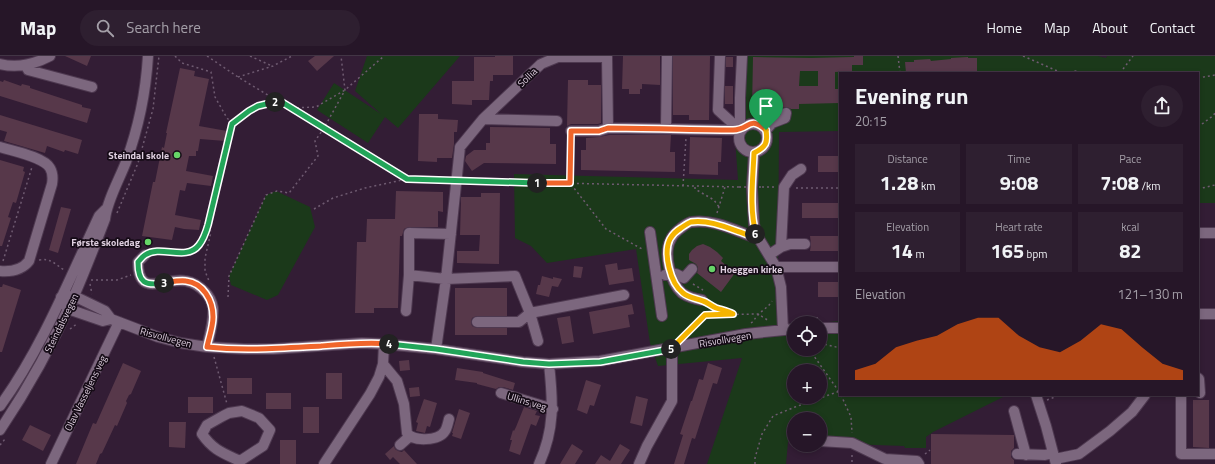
<!DOCTYPE html>
<meta charset="utf-8">
<style>
body{margin:0;font-family:"Titillium Web",sans-serif;background:#2e1f30;color:#f1f3f6;height:100vh;display:flex;flex-direction:column;font-size:15px;white-space:nowrap}
*{box-sizing:border-box;margin:0}
p{font-size:13px;color:#a49fa8}
.icon{flex:none;width:22px;height:22px;fill:none;stroke:currentColor;stroke-width:2;stroke-linecap:round;stroke-linejoin:round}
.map{position:relative;flex:1;overflow:hidden}
.drawer{position:absolute;left:839px;top:16px;width:360px;height:324px;display:flex;flex-direction:column;background:#261628;border-radius:0px;box-shadow:0 2px 6px #0003,0 0 0 1px #423545}
.drawer>*{flex:none}
.controls{position:absolute;left:787px;top:260px;display:grid;gap:8px}
.controls a{display:grid;place-items:center;width:40px;height:40px;border-radius:50%;background:#261628;box-shadow:0 2px 6px #0003,0 0 0 1px #423545;font-size:20px}
.pin{position:absolute;display:grid;place-items:center;width:34px;height:34px;color:#fff;margin:-41px -17px;border-radius:50% 50% 50% 0;rotate:-45deg;box-shadow:0 0 4px #0007}
.pin .icon{rotate:45deg}
.km{position:absolute;width:20px;height:20px;margin:-10px;border-radius:50%;background:#222;color:#fff;font-size:11px;line-height:20px;text-align:center}
.round{display:grid;place-items:center;flex:none;width:42px;height:42px;border-radius:21px;background:#2e1f30}
.summary{display:flex;align-items:center;justify-content:space-between;height:68px;padding:0 16px}
h1{font-size:22px;font-weight:700;line-height:30px}
.figures{display:grid;grid-template-columns:repeat(3,1fr);gap:6px;height:68px;padding:4px 16px}
.figures div{display:grid;align-content:center;border-radius:0px;background:#2e1f30;text-align:center}
.figures b{font-size:20px;font-weight:700}
.figures small{font-size:11px;font-weight:400}
.figures p{font-size:11px}
.chart{height:112px;padding:8px 16px}
.chart p{display:flex;justify-content:space-between}
.chart svg{width:100%;height:72px;margin-top:4px;fill:#ea580c;opacity:.7}
header{display:flex;align-items:center;gap:24px;box-sizing:border-box;height:56px;padding:0 20px;background:#261628;border-bottom:1px solid #423545}
header strong{font-size:19px}
nav{display:flex;gap:22px;margin-inline-start:auto;font-size:14px}
.search{width:280px;height:36px;background:#2e1f30;display:flex;align-items:center;gap:10px;box-sizing:border-box;padding:0 14px;border-radius:22px;color:#a49fa8;font-size:15px}
.map>svg:first-child{display:block}
.green{fill:#1b391a;fill-rule:evenodd}
.building{fill:#57384a;fill-rule:evenodd}
.lines{fill:none;stroke-linecap:round;stroke-linejoin:round}
.minor-casing{stroke:#4e3950;stroke-width:12}
.path{stroke:#6f5b71;stroke-width:1.5;stroke-dasharray:2 3;stroke-linecap:butt}
.minor{stroke:#7c677e;stroke-width:10}
.path-bridge{stroke:#6f5b71;stroke-width:1.5;stroke-dasharray:2 3;stroke-linecap:butt}
.split-1-casing{stroke:#fff;stroke-width:8}
.split-2-casing{stroke:#fff;stroke-width:8}
.split-3-casing{stroke:#fff;stroke-width:8}
.split-4-casing{stroke:#fff;stroke-width:8}
.split-5-casing{stroke:#fff;stroke-width:8}
.split-6-casing{stroke:#fff;stroke-width:8}
.split-7-casing{stroke:#fff;stroke-width:8}
.split-1{stroke:#f0652b;stroke-width:5}
.split-2{stroke:#22a559;stroke-width:5}
.split-3{stroke:#22a559;stroke-width:5}
.split-4{stroke:#f0652b;stroke-width:5}
.split-5{stroke:#22a559;stroke-width:5}
.split-6{stroke:#f5b400;stroke-width:5}
.split-7{stroke:#f5b400;stroke-width:5}
.poi-dot{fill:#66d467;stroke:#150b16;stroke-width:1.5}
.labels{text-anchor:middle;stroke-width:3.5;stroke-linejoin:round;paint-order:stroke}
.street-label{font-size:10px;fill:#decfdf;stroke:#150b16}
.poi-label{font-size:10px;font-weight:bold;fill:#decfdf;stroke:#150b16;text-anchor:end}
</style>
<header>
<strong>Map</strong>
<div class="search"><svg class="icon" aria-label="search" viewBox="0 0 24 24"><circle cx="10" cy="10" r="6"/><path d="M15 15l6 6"/></svg>Search here</div>
<nav><a>Home</a><a>Map</a><a>About</a><a>Contact</a></nav>
</header>
<div class="map">
<svg width="1215" height="408" viewBox="0 0 1215 408">
<rect width="100%" height="100%" fill="#331d35"/>
<!-- green -->
<path class="green" d="M367 0H460L398 72 385 61 368 87 317 54 334 27 381 58 355 35Z
M739 0H1098L1106 2 1107 0H1215V147H1198V17H840V75L779 76 778 212 784 269H794V293H820V267H818L840 265V339H1007L933 376 926 381V392H905L904 390 820 387V363H794V386H788L786 408H707L742 302 658 310 650 287 636 193 547 207 531 190 515 182 514 118 738 124 735 82ZM794 315H820V341H794Z
M276 135 310 151 315 171 278 239 267 244 231 229 229 220 266 139Z"/>
<!-- building -->
<path class="building" d="M65 0H91L87 10Z
M315 0H334L317 15 308 5Z
M495 0H513V19H493V25H490L489 44H472V49L452 48V25H474V1H495Z
M623 0H660V29L642 28V33H640V38H629V33H622Z
M673 0H710L709 64H689V59H673Z
M854 0H863V9H852V15L835 16V33H840V47L799 48V53H791L787 51 781 52H752L753 1 811 2 854 1ZM800 15H818V30H799Z
M726 1H733V11H726Z
M968 1V2H977V17H906L905 6H914V4L930 3 931 5 951 3V2Z
M180 12 195 15 194 20 209 23 199 70 227 75 225 85 200 83 198 95H196V100H189L186 115 213 120 211 130 187 127 185 135 180 134 175 159 201 164 199 174 184 173 175 171 172 184 142 180 153 126H155L162 91 164 92 167 77H166Z
M4 24 21 30 22 28 30 30V32L82 49V51L91 53 87 67 0 40V25L3 26Z
M568 24H588V29H601V67L598 68H571L567 70Z
M725 30H733V48H725Z
M419 58H438V63L458 64 457 76H454V88L452 102H437V106L418 105Z
M0 59 82 84 78 98 65 94 64 96 47 90 45 97 4 85 7 76 0 74Z
M490 71 550 72V88H556V108L484 107 472 115 465 105 466 100 474 94H486V87H490Z
M609 79H671L670 96H675V116L581 114V94H586V82L599 81Z
M690 81 722 82 721 106H718V119L689 118Z
M818 100H840V116H818Z
M0 104 24 111 23 115 25 116 16 147 13 146 8 161 11 162 2 190H0Z
M396 135 443 136V156L438 155V171H409L404 173 402 180H400L398 252H374V257H355L357 186H366L367 163H395Z
M481 137H500L499 208 457 207V195H479L480 179H460L461 143V141H481Z
M802 147H840V162H802Z
M61 151 71 153 58 197 49 194Z
M810 180H840V195H810L811 188Z
M703 188 710 191 717 196 723 202 721 205 735 217 721 236 697 217 698 214V211L696 208 689 204V198L692 194 697 190Z
M617 207 618 214 632 212 634 225 609 229 605 209Z
M574 210 583 211 581 222 573 221Z
M542 220 553 223V221L562 223 558 231 552 230 549 241 536 238 538 229H540Z
M818 226H840V241H818Z
M3 228 21 234 2 296H0V231H2Z
M455 232H507V260H477L472 262 471 266 472 270 477 272H507V279H455Z
M632 248 634 258 628 259 630 271 593 278 589 256Z
M570 260 574 286 562 288 557 262Z
M409 304 410 314 400 315 399 305Z
M123 307 141 315 131 338 129 339 126 345 127 347 117 370 115 369 102 397 100 398 96 408H76L93 367 96 368Z
M708 307 722 312 717 328 713 327 695 383 692 382 684 408H674L683 379 680 378 691 345H692L699 323 703 324Z
M457 312 483 316V317L515 327 513 334 503 331H499L496 333 477 328V327L455 324Z
M326 317H342V343H326Z
M227 322H252V338H227Z
M586 324 601 329 594 350 590 349 587 358 577 354Z
M419 331 420 340 410 341 409 332Z
M266 337H291V353H266Z
M636 340 648 343 642 370 630 367Z
M188 341H213V357H188Z
M424 343 437 347 430 371 427 370 425 377 416 375 418 367 416 366Z
M1193 344H1209V392L1193 391Z
M303 351H319V377H303Z
M524 351 537 355 535 359 540 360 536 370 531 368 520 399 509 395 512 384H510L513 374 514 375 516 371Z
M459 353 470 357 461 383 452 380 453 377H452Z
M169 366H186L185 392 169 391Z
M30 369 51 379 43 395 22 384Z
M931 378 1014 379V392L1011 395V401L1014 404V408H931Z
M280 384H296V408H280Z
M572 388 583 395 575 408H560Z
M620 388 630 394 621 408H595L601 399 610 405Z
M394 390 395 393 398 395 402 396 404 394 417 408H400L393 401 390 404 385 398Z"/>
<g class="lines">
<!-- minor casing -->
<g class="minor-casing">
<path id="minor" d="M720 0 718 54 740 74
M0 8C17 12 35 8 50 0
M26 9 28 14 92 31
M483 63 557 65
M739 82a14 14 0 1 1 28 0a14 14 0 1 1-28 0Z
M666 72 667 0
M740 74V42L742 0
M766 74 772 67 785 62 786 57
M571 75H599L608 72C652 72 696 74 740 74
M0 91C13 95 44 101 50 112 53 117 53 122 52 128L29 205C22 214 12 216 0 215
M754 97 752 132 754 168 756 178 776 211 781 231 783 274
M650 176 662 260
M1198 177H1215
M781 191 790 188H805
M145 199 138 206C138 244 166 220 186 225 193 226 200 231 205 236 209 240 212 246 213 252 214 265 210 278 207 291
M769 199 781 191 784 131 792 119 801 113
M776 211H840
M409 219 446 223 460 91 483 63 541 8 558 1H607L608 72
M665 219 676 218 684 222 692 213
M61 241 74 240 105 255 111 263 158 281 181 287 207 291 244 293H273L362 287 384 288 436 293 523 306 549 308 600 305 746 278 794 273
M702 244C695 243 688 241 682 237 670 226 663 197 671 183 673 178 677 175 681 172 684 170 688 166 692 166 712 163 732 173 751 180L756 178
M64 248 68 253 103 265 111 263
M406 255 409 219V177L451 178
M1198 258H1215
M477 266H519L530 257 538 285
M820 272H840
M436 293 446 223 515 220 530 257 624 239
M383 308 397 325 404 348 407 377C413 386 439 385 445 375 447 372 448 367 449 363
M1198 322 1199 323 1200 337
M501 337 553 353
M1036 339 1046 370 1056 408
M1181 339V398H1215
M0 350C41 294 69 224 99 160L106 153
M242 355 259 362 270 374 263 390 240 405C223 397 213 394 202 378L207 369 223 360 229 357Z
M1014 355 1026 399
M0 374C29 331 53 287 74 240 85 215 95 189 105 163 107 145 119 124 126 106 138 73 146 34 148 0
M820 385 852 387 885 403 917 405 919 408
M400 389 409 381
M1017 398 1045 399 1053 397
M1055 403 1079 398 1110 375 1132 356 1145 339
M51 408 119 266
M324 408 370 338 379 321 383 308 384 288
M539 408C555 373 553 345 549 308
M639 408 647 390 672 345V292"/>
</g>
<!-- path -->
<path class="path" d="M175 0 182 7 211 16 215 41 227 62 232 67
M207 0 238 21 407 123 447 125
M250 0 272 10
M898 0 900 17
M1023 0 1062 17
M1070 17 1075 15 1081 17
M1120 17 1133 0
M238 21 273 10 292 0
M1198 22 1215 19
M292 52 316 51 345 34 384 0
M1198 71 1214 59 1215 56
M571 84 570 127 606 173 642 193
M467 125 739 131
M683 130 686 82
M695 131V133L714 144 719 151
M762 131H774
M796 132H840
M1198 133 1215 129
M314 153 333 142 365 132 407 123
M117 157 138 107 153 53 159 0
M717 157 725 131
M208 169 211 176 205 202V215L209 225
M154 196C161 195 167 195 173 196 176 196 179 198 182 197 198 197 203 182 208 169L232 67 249 55 258 50 280 45
M39 204C51 202 55 208 64 214
M3 205 32 111
M91 224H117L131 219
M90 228 92 238
M693 228 703 234
M228 241 229 220 266 139 277 135 289 137 318 100 315 85 324 72 345 34 341 0
M710 249 733 258
M796 263 818 262
M751 267C754 265 755 262 758 259 762 254 768 252 772 245
M70 273 78 267
M685 279 705 259 758 258 769 265
M820 287 840 292
M809 293 840 337
M214 301 227 348
M841 339 851 361 852 377
M1047 344 1060 339
M0 389 5 383
M925 398 930 394
M852 399V408
M755 408V402L762 378 773 360 795 351 840 335"/>
<!-- minor -->
<use href="#minor" class="minor"/>
<!-- path-bridge -->
<path class="path-bridge" d="M739 131H762"/>
</g>
<g class="lines">
<!-- split-1 casing -->
<g class="split-1-casing">
<path id="split-1" d="M537 127H570L571 75H599L608 72C650 72 691 74 733 74 750 74 748 59 766 74"/>
</g>
<!-- split-2 casing -->
<g class="split-2-casing">
<path id="split-2" d="M275 46 280 45 407 123 537 127"/>
</g>
<!-- split-3 casing -->
<g class="split-3-casing">
<path id="split-3" d="M164 227C145 230 138 227 138 206 140 204 142 201 145 199 161 188 186 206 199 189 203 184 206 176 208 169L232 68 249 55 258 50 275 46"/>
</g>
<!-- split-4 casing -->
<g class="split-4-casing">
<path id="split-4" d="M164 227C171 226 179 224 186 225 203 227 213 244 213 261 213 271 209 281 207 291 245 295 283 292 321 290 344 288 366 286 389 288"/>
</g>
<!-- split-5 casing -->
<g class="split-5-casing">
<path id="split-5" d="M389 288 436 293 523 306 549 308 600 306 671 293"/>
</g>
<!-- split-6 casing -->
<g class="split-6-casing">
<path id="split-6" d="M671 293 705 259 733 258C728 255 722 254 716 252 711 250 707 246 703 245 696 242 689 242 683 237 670 227 663 197 670 183 673 178 676 175 681 172 684 170 688 167 691 166 711 163 732 174 751 180L755 178"/>
</g>
<!-- split-7 casing -->
<g class="split-7-casing">
<path id="split-7" d="M755 178H756C749 152 753 123 754 97 766 91 768 87 766 74"/>
</g>
<!-- split-1 -->
<use href="#split-1" class="split-1"/>
<!-- split-2 -->
<use href="#split-2" class="split-2"/>
<!-- split-3 -->
<use href="#split-3" class="split-3"/>
<!-- split-4 -->
<use href="#split-4" class="split-4"/>
<!-- split-5 -->
<use href="#split-5" class="split-5"/>
<!-- split-6 -->
<use href="#split-6" class="split-6"/>
<!-- split-7 -->
<use href="#split-7" class="split-7"/>
</g>
<!-- markers -->
<g class="poi-dot">
<circle cx="177" cy="99" r="4"/>
<circle cx="148" cy="186" r="4"/>
<circle cx="712" cy="213" r="4"/>
</g>
<g class="labels">
<!-- street labels -->
<g class="street-label">
<text transform="translate(527 21) rotate(-44)" y="4">Sollia</text>
<text transform="translate(61 267) rotate(-64)" y="4">Steindalsvegen</text>
<text transform="translate(166 281) rotate(15)" y="4">Risvollvegen</text>
<text transform="translate(725 283) rotate(-10)" y="4">Risvollvegen</text>
<text transform="translate(85 337) rotate(-64)" y="4">Olav Vasseljens veg</text>
<text transform="translate(527 345) rotate(17)" y="4">Ullins veg</text>
</g>
<!-- poi labels -->
<g class="poi-label">
<text x="169" y="103">Steindal skole</text>
<text x="140" y="190">Første skoledag</text>
<text x="720" y="217" text-anchor="start">Hoeggen kirke</text>
</g>
</g>
</svg>
<div class="controls">
<a><svg class="icon" aria-label="locate" viewBox="0 0 24 24"><circle cx="12" cy="12" r="6"/><path d="M12 2v4M12 18v4M2 12h4M18 12h4"/></svg></a>
<a>+</a>
<a>−</a>
</div>
<div class="pin" style="left:766px;top:74px;background:#1e9e55"><svg class="icon" aria-label="arrive" viewBox="0 0 24 24"><path d="M6 21V4h12l-3 4 3 4H6"/></svg></div>
<b class="km" style="left:537px;top:127px">1</b>
<b class="km" style="left:275px;top:46px">2</b>
<b class="km" style="left:164px;top:227px">3</b>
<b class="km" style="left:389px;top:288px">4</b>
<b class="km" style="left:671px;top:293px">5</b>
<b class="km" style="left:755px;top:178px">6</b>
<section class="drawer">
<div class="summary"><div><h1>Evening run</h1><p>20:15</p></div><a class="round"><svg class="icon" aria-label="share" viewBox="0 0 24 24"><path d="M12 15V3M7 8l5-5 5 5M5 13v7h14v-7"/></svg></a></div>
<div class="figures">
<div><p>Distance</p><b>1.28<small> km</small></b></div>
<div><p>Time</p><b>9:08</b></div>
<div><p>Pace</p><b>7:08<small> /km</small></b></div>
</div>
<div class="figures">
<div><p>Elevation</p><b>14<small> m</small></b></div>
<div><p>Heart rate</p><b>165<small> bpm</small></b></div>
<div><p>kcal</p><b>82</b></div>
</div>
<div class="chart"><p><span>Elevation</span>121–130 m</p>
<svg viewBox="0 0 160 44" preserveAspectRatio="none"><path d="M0 44V38L10 34L20 24L30 20L40 17L50 10L60 6L70 6L80 17L90 24L100 27L110 20L120 10L130 13L140 24L150 34L160 38V44z"/></svg>
</div>
</section>
</div>
